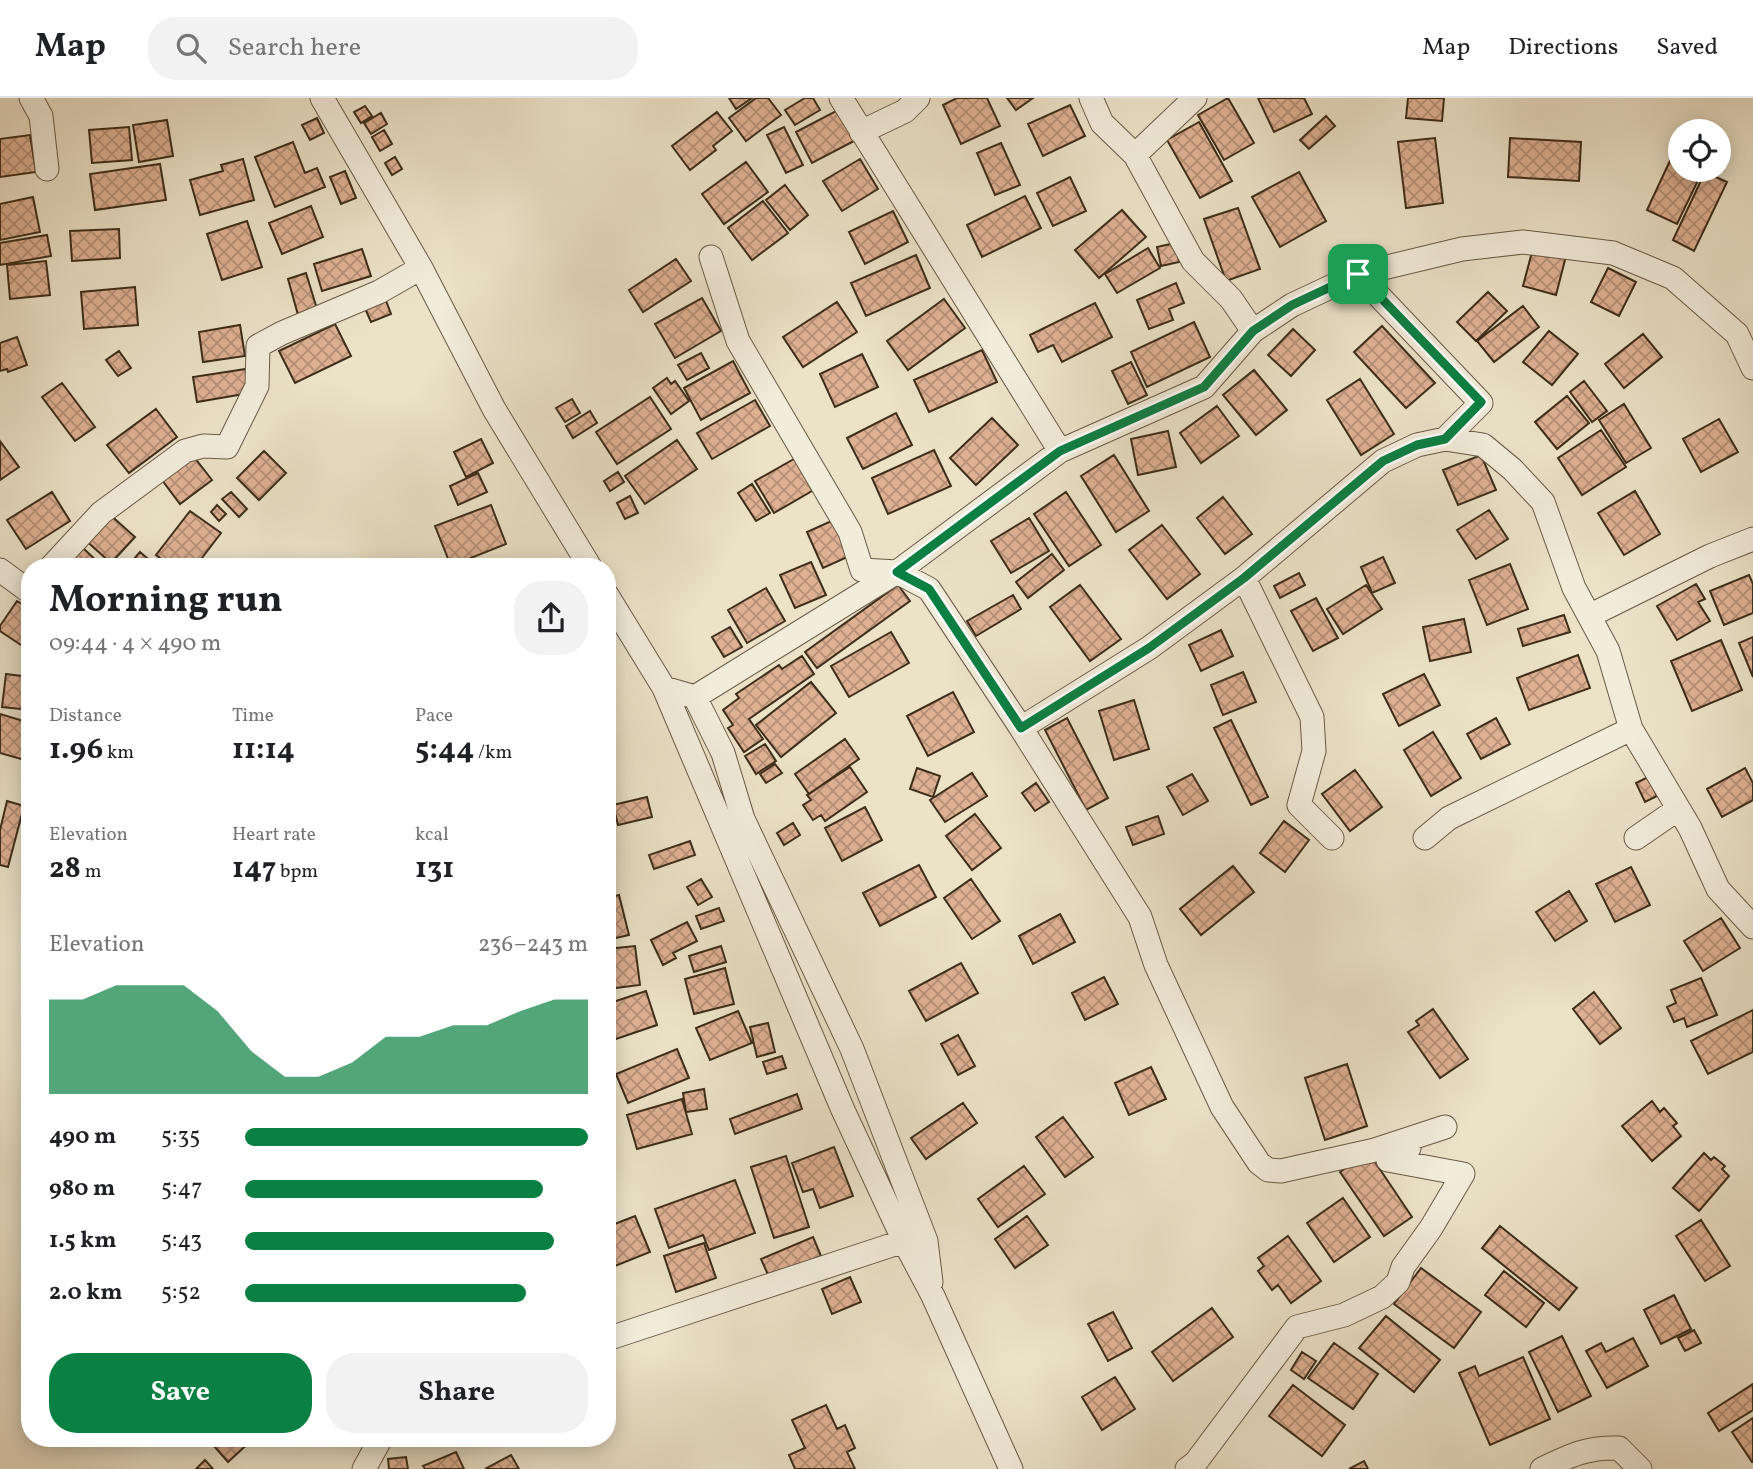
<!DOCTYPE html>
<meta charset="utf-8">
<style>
body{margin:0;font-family:Vollkorn,serif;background:#f2f2f2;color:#202124;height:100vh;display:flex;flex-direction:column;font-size:26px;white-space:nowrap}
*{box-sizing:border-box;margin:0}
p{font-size:23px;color:#757577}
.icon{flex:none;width:38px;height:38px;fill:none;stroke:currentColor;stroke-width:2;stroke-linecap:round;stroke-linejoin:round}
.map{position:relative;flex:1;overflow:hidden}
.panel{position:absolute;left:21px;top:460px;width:595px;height:889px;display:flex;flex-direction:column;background:#fff;border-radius:28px;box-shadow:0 4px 18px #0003}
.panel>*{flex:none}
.controls{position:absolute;left:1668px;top:21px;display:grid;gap:14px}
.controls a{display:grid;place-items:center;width:63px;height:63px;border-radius:50%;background:#fff;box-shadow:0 4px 18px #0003;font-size:35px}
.pin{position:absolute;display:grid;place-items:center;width:60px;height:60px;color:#fff;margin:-30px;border-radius:14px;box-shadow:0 4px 10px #0006}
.round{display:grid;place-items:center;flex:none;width:74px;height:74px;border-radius:28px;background:#f2f2f2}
.summary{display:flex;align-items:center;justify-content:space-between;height:119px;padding:0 28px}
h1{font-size:38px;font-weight:700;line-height:52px}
.stats{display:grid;grid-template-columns:repeat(3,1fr);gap:10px;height:119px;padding:7px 28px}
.stats div{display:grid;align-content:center}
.stats b{font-size:30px;font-weight:700}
.stats small{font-size:19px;font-weight:400}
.stats p{font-size:19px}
.chart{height:196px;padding:14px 28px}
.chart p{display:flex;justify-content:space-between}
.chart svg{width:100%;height:126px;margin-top:7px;fill:#0b8043;opacity:.7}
.action{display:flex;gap:14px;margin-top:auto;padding:14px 28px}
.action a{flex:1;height:80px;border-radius:28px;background:#0b8043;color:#fff;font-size:28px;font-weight:700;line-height:80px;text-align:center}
.action a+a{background:#f2f2f2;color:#202124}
ul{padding:0 28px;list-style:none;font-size:23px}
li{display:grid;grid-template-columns:112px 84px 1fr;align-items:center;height:52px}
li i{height:18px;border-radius:9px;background:#0b8043}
header{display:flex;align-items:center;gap:42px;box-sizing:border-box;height:98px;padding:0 35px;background:#fff;border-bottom:2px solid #e0e0e0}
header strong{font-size:33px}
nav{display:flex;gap:38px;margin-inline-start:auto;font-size:24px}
.search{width:490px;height:63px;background:#f2f2f2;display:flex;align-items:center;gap:18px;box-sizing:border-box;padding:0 24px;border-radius:28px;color:#757577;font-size:26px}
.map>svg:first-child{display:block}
.building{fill:url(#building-cross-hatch);stroke:#3e2d19;stroke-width:2}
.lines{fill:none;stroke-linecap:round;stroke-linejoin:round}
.minor-casing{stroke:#695a45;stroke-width:25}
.minor{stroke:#f2ecdb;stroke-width:23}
.route-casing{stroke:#fff;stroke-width:14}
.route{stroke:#0b8043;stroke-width:9}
</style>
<header>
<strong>Map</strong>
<div class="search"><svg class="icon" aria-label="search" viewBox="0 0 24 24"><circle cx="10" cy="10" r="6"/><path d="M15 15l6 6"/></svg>Search here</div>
<nav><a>Map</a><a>Directions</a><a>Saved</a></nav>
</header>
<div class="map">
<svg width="1753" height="1371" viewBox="0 0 1753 1371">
<defs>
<pattern id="building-cross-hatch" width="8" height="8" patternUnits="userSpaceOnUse" patternTransform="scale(1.75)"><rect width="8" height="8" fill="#deb193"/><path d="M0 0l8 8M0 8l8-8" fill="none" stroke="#b59077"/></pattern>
</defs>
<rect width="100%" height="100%" fill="#ebe2c8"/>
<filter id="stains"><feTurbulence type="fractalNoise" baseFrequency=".00286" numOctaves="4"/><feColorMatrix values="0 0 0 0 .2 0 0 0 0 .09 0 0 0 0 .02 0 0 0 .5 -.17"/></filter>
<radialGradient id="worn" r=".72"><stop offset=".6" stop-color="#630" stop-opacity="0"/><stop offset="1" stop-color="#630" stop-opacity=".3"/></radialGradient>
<!-- building -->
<path class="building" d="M729 0H752L736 11Z
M756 0H768L781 17 746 43 729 20Z
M805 0H813L820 12 795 27 785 12Z
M957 0H987L1000 28 961 46 943 7Z
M1007 0H1033L1016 12Z
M1228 0 1254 45 1224 62 1198 17Z
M1258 0H1304L1312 16 1274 34Z
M1408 0H1444L1442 23 1406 20Z
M1070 7 1085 38 1043 58 1028 26Z
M365 8 372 18 361 25 354 14Z
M838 12 854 43 812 65 796 34Z
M717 14 732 33 713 48 716 52 690 72 672 48Z
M381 15 387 26 371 36 364 25Z
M1326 18 1335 28 1309 51 1300 42Z
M317 20 324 35 310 42 302 27Z
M167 22 173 58 139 64 133 27Z
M1199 24 1232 83 1200 100 1167 42Z
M129 29 132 62 92 65 89 32Z
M784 29 803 67 786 75 767 37Z
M384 32 392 46 380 53 372 39Z
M30 37 36 74 0 79V41Z
M1435 40 1443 105 1406 110 1398 44Z
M1510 40 1581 44 1579 83 1508 79Z
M293 44 305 75 317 70 325 89 275 109 255 59Z
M1001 45 1020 87 995 97 977 55Z
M1675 52 1680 55V72H1703L1677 126 1647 112Z
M395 59 402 71 392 77 385 65Z
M243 61 254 102 200 117 190 82 223 73 221 67Z
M860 61 878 91 842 113 823 83Z
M746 64 768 94 724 126 702 96Z
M160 66 166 102 95 112 90 76Z
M345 73 356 100 341 106 330 79Z
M1299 74 1326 123 1280 149 1252 99Z
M1705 74 1727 84 1694 153 1673 142Z
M1070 79 1086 113 1053 128 1037 95Z
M785 87 808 117 790 132 766 102Z
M1025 98 1041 130 982 159 967 127Z
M33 99 40 134 0 142V106Z
M763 103 788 135 752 162 728 130Z
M311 108 323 139 282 156 269 125Z
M1238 110 1260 171 1226 183 1204 121Z
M1122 112 1146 139 1099 180 1075 152Z
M893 113 908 144 865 166 849 134Z
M247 123 262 169 222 182 207 136Z
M119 131 120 160 72 163 70 133Z
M47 137 51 158 0 167V145Z
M1175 145 1179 164 1161 168 1157 149Z
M1148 150 1160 170 1117 195 1105 176Z
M1533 150 1566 158 1556 197 1523 188Z
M362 151 371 178 322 193 314 166Z
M916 157 930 190 866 218 851 185Z
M676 161 691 183 643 214 629 192Z
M46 163 50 197 10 201 7 167Z
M1608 170 1636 184 1619 218 1591 204Z
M306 175 317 211 298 217 288 181Z
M1176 185 1184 205 1169 211 1173 222 1149 231 1137 202Z
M135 189 138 227 84 231 81 194Z
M1488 194 1507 213 1476 243 1457 224Z
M385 200 391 216 371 224 364 208Z
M702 200 721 233 675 260 655 226Z
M944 201 965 230 908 272 887 243Z
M837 204 857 234 803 269 783 239Z
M1095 205 1112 239 1062 264 1053 247 1038 254 1030 237Z
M1523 208 1539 229 1494 264 1477 243Z
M1194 224 1210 259 1147 289 1131 254Z
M335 226 351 258 295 285 279 253Z
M240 227 245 258 203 264 199 234Z
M1382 228 1435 285 1406 310 1354 254Z
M1293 231 1315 252 1291 278 1268 257Z
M1549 233 1578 256 1552 287 1523 264Z
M1643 236 1662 259 1624 290 1605 266Z
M17 239 27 267 8 274 7 271 0 273V245Z
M982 252 997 284 929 314 914 282Z
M119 253 131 270 118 278 106 262Z
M701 255 709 270 687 282 678 267Z
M862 256 878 289 835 309 820 276Z
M733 263 750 295 701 322 684 290Z
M1131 264 1147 297 1128 306 1112 273Z
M246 271 250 295 197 304 193 279Z
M1254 272 1287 312 1256 337 1223 297Z
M667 280 671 286 675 283 689 303 671 316 653 290Z
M1360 281 1394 336 1361 357 1327 302Z
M1584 283 1607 313 1592 324 1570 294Z
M62 285 95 329 75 343 42 299Z
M1567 298 1589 325 1557 351 1535 324Z
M650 299 671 331 617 366 596 334Z
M572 301 580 315 565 324 556 310Z
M755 302 770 328 712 361 697 335Z
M1624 306 1651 350 1626 365 1599 322Z
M1217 308 1239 338 1201 365 1180 335Z
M156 311 177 339 129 375 107 347Z
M590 313 597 325 573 340 566 328Z
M896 315 912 347 863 371 847 340Z
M992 320 1018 347 976 387 950 360Z
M1719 321 1738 354 1701 374 1683 341Z
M1601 332 1626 369 1582 397 1558 360Z
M1168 333 1176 369 1138 377 1131 341Z
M481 341 493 365 466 379 454 354Z
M677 342 697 371 645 406 625 378Z
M0 343 19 369 0 382Z
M934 352 951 388 888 416 872 380Z
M264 353 286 375 259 402 237 380Z
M191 355 212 382 180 406 159 378Z
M801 357 819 389 774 415 755 383Z
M1114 357 1149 413 1116 434 1081 378Z
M1481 357 1496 392 1458 407 1443 372Z
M618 374 624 384 610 393 604 383Z
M478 375 487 394 458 407 450 388Z
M752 386 770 415 756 423 738 395Z
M1635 393 1660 436 1624 457 1598 415Z
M52 394 70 423 26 451 7 422Z
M231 394 247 411 239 419 222 401Z
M1066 394 1101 447 1069 468 1034 416Z
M630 398 638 415 625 421 617 405Z
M1223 399 1252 436 1225 456 1197 420Z
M217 407 226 416 219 423 211 414Z
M491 407 506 446 451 468 435 428Z
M1489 412 1508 441 1476 461 1457 432Z
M190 413 221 435 195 469H172L156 457Z
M107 414 135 439 111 465 83 440Z
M838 420 854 456 823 470 807 434Z
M1029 420 1049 453 1011 475 991 443Z
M1162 427 1200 476 1167 501 1129 452Z
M83 450 103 469H65Z
M140 454 155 467 158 464 163 469H127Z
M1052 456 1064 472 1028 500 1016 484Z
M1383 459 1395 485 1372 495 1361 469Z
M811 464 826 497 795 510 780 477Z
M1510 466 1528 511 1487 527 1469 482Z
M1299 475 1305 487 1280 500 1274 488Z
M1749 477 1753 486V515L1724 527 1710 493Z
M1696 486 1705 501 1698 504 1710 523 1677 542 1657 508Z
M898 487 910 503 817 570 805 554Z
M1080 487 1121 541 1090 563 1050 509Z
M1366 487 1382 511 1343 536 1327 511Z
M766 490 785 523 747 545 728 512Z
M1013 497 1021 511 976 538 967 523Z
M1316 500 1338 540 1313 553 1291 513Z
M17 503 30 511V553L0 533V528Z
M1564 517 1570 534 1523 548 1518 531Z
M1464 521 1471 554 1430 563 1423 529Z
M730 529 742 549 724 559 712 539Z
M1221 532 1233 558 1201 573 1189 547Z
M891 534 909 565 849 599 831 568Z
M1753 539V579L1739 545Z
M1721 542 1742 592 1692 613 1671 563Z
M1578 557 1590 590 1529 612 1517 580Z
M802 558 814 576 749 621 763 641 744 654 728 630 733 627 723 612 739 600 736 596 779 567 782 571Z
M1243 574 1256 604 1223 617 1211 587Z
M6 576 30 579V612L2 609Z
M1424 576 1440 607 1399 628 1383 596Z
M811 584 836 615 781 659 756 627Z
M953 594 974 634 928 658 907 618Z
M1134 602 1149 651 1114 662 1099 613Z
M0 616 30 625 28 663 0 655Z
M607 617 614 629 607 632Z
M1067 620 1108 700 1086 712 1045 632Z
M1496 620 1510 646 1481 661 1467 636Z
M1231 622 1268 699 1251 707 1214 630Z
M1433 634 1461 680 1431 698 1404 652Z
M845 641 859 661 809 696 795 676Z
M765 646 776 663 756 676 745 658Z
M775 666 782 675 766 685 760 676Z
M850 669 867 694 825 723 821 717 813 722 803 707 811 702 807 697Z
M917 670 940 678 933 699 910 691Z
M1745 670 1753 685V702L1722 719 1707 691Z
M1355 672 1382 709 1350 733 1322 696Z
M972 675 987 698 945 724 930 702Z
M1192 676 1208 703 1183 717 1167 689Z
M1648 679 1657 698 1645 704 1636 685Z
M1036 685 1049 704 1035 713 1022 695Z
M647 699 652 719 618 727 613 707Z
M7 703 24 708 8 769 0 767V732Z
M865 709 882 742 842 763 825 730Z
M975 716 1001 750 972 772 946 738Z
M1158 718 1164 736 1133 747 1126 729Z
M1284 723 1309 742 1285 774 1260 755Z
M793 725 800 737 784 747 777 735Z
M690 743 695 757 654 771 649 757Z
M919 767 936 799 880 828 863 795Z
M1233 768 1254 794 1201 837 1180 811Z
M1631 769 1650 807 1615 824 1596 786Z
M701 781 712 799 698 807 687 789Z
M971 781 1000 823 972 841 944 800Z
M1569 793 1587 823 1555 843 1536 814Z
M619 797 629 837 607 842V800Z
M719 810 724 823 701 831 696 818Z
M1060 816 1075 844 1033 866 1019 838Z
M1721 820 1740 850 1703 873 1684 843Z
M687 824 697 843 673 855 676 860 663 867 651 842Z
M635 848 640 887 607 891V851Z
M721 848 726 864 694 874 689 858Z
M961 865 978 895 926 923 909 893Z
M725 870 734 906 694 916 685 881Z
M1104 879 1118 906 1085 922 1072 895Z
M1701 880 1717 917 1687 929 1684 920 1674 924 1667 909 1676 905 1671 892Z
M646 893 657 927 613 942 607 923V906Z
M1594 894 1621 930 1600 946 1573 911Z
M1433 911 1468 961 1440 980 1408 934 1419 927 1416 923Z
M1753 912V954L1708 976 1691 943Z
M738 913 752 945 710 962 696 930Z
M768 925 775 954 757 959 750 929Z
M958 937 975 968 958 977 941 946Z
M677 951 689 980 628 1005 616 976Z
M782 958 786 970 767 976 763 964Z
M1347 966 1367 1028 1325 1042 1305 980Z
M1151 969 1166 1001 1129 1017 1115 985Z
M704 991 707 1011 686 1014 683 995Z
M797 996 802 1011 735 1036 730 1021Z
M682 1001 692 1036 637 1051 627 1017Z
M1652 1003 1660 1014 1664 1010 1677 1025 1673 1028 1681 1038 1652 1063 1622 1028Z
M963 1005 977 1025 926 1061 911 1040Z
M1063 1019 1093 1059 1065 1079 1036 1039Z
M834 1049 853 1098 820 1110 813 1091 803 1094 792 1065Z
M1369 1055 1412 1119 1384 1138 1340 1074Z
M1704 1055 1711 1062 1714 1059 1725 1068 1722 1071 1729 1078 1699 1113 1673 1090Z
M786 1058 809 1129 774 1140 751 1069Z
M1024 1068 1045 1096 998 1129 978 1101Z
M735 1082 755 1135 709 1152 703 1137 669 1150 655 1111Z
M1343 1100 1370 1139 1334 1164 1307 1125Z
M635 1118 650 1154 615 1168 607 1149V1129Z
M1027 1118 1048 1147 1015 1170 995 1141Z
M1701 1122 1730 1168 1705 1183 1676 1138Z
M1500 1128 1577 1190 1559 1212 1482 1150Z
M1288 1138 1321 1183 1291 1205 1278 1187 1272 1192 1258 1173 1264 1168 1258 1160Z
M813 1139 821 1158 769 1179 761 1161Z
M704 1145 716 1180 676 1194 664 1158Z
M1421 1170 1481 1214 1454 1250 1394 1206Z
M1504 1173 1544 1205 1526 1229 1485 1197Z
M850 1179 861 1204 832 1216 822 1191Z
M1674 1197 1691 1231 1661 1246 1644 1212Z
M1212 1210 1233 1239 1173 1283 1152 1254Z
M1113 1214 1132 1250 1108 1263 1088 1226Z
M1386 1218 1440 1262 1414 1294 1359 1250Z
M1694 1232 1701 1245 1685 1253 1678 1240Z
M1562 1238 1591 1298 1558 1314 1529 1254Z
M1633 1240 1648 1268 1607 1290 1586 1253 1601 1245 1606 1254Z
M1334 1245 1378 1276 1353 1311 1308 1280Z
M1302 1254 1316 1263 1304 1281 1291 1272Z
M1523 1259 1550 1321 1490 1347 1459 1275 1475 1268 1479 1278Z
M1115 1279 1135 1311 1102 1332 1082 1299Z
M1753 1286V1312L1719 1333 1708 1315Z
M1293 1287 1345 1327 1322 1358 1269 1318Z
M826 1307 837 1331 845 1327 855 1350 847 1354 855 1371H795L789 1357 805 1350 792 1322Z
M1753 1320V1364H1752L1732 1334Z
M207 1340H254L228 1364Z
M456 1354 464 1371H425L423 1368Z
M511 1357 519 1371H485Z
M406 1359 408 1371H389L388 1361Z
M205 1362 213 1371H196Z
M1364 1363 1368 1371H1349Z"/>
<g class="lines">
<!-- minor casing -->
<g class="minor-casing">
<path id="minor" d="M31 0 41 18 47 71
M322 0 421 170 494 311 590 469
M841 0 1060 353
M1091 0 1102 25 1135 57 1193 163 1231 201 1253 233
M861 34 905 13 918 0
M1135 57 1195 0
M711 159 738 243 850 434 862 472 897 474 929 491 1021 630 1140 819 1156 867 1222 1009 1259 1065 1268 1072 1281 1073 1375 1052 1445 1029
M1358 176 1481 305 1445 341
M51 469 101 415 185 353 203 348 227 349 257 288 258 248 282 235 379 194 421 170
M0 472 30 494
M1244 480 1312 619 1314 653 1299 707 1332 740
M607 497 664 590 843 1012 904 1143 933 1198 1011 1371
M1589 518 1710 458 1753 441
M664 590 695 599 897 474 1060 353 1204 289 1253 233 1292 207 1358 176 1462 151 1523 144 1613 155 1673 180 1737 236 1753 270
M695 599 723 655 743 721 852 951 926 1143 931 1184
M1021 630 1149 550 1244 480 1383 363 1417 347 1445 341 1483 347 1512 371 1543 404 1574 490 1608 553 1631 631 1690 730 1718 791 1753 829
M1425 740 1449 720 1631 631
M1636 740 1678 711
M607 1241 904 1143
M364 1371 381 1340
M1187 1371 1196 1364 1297 1229 1344 1217 1382 1199 1398 1184 1403 1169 1431 1130 1463 1076 1388 1062 1409 1050
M1542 1371C1571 1357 1587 1349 1619 1350L1640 1371"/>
</g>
<!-- minor -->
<use href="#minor" class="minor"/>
</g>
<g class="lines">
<!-- route casing -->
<g class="route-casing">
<path id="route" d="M1358 176 1481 304 1445 341 1417 347 1383 363 1244 480 1149 550 1021 630 929 491 897 474 1060 353 1204 289 1253 233 1292 207Z"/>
</g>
<!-- route -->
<use href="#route" class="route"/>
</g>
<rect width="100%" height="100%" filter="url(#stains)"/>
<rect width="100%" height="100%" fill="url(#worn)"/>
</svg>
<div class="controls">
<a><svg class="icon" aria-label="locate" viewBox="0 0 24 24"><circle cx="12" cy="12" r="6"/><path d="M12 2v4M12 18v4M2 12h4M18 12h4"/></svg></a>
</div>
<div class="pin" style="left:1358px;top:176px;background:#1e9e55"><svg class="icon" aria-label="arrive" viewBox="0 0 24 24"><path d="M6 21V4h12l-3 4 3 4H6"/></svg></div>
<section class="panel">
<div class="summary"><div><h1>Morning run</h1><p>09:44 · 4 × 490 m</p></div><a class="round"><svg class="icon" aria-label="share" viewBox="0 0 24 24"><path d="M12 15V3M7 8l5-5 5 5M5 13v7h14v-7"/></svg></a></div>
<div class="stats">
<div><p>Distance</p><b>1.96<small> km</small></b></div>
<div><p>Time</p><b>11:14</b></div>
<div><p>Pace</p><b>5:44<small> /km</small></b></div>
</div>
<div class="stats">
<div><p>Elevation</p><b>28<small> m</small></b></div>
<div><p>Heart rate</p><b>147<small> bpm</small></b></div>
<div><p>kcal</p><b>131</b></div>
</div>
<div class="chart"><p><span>Elevation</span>236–243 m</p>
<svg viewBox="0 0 160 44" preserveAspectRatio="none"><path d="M0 44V11L10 11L20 6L30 6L40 6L50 15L60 29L70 38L80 38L90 33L100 24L110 24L120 20L130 20L140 15L150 11L160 11V44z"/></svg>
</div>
<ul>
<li><b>490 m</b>5:35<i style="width:100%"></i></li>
<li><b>980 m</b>5:47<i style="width:87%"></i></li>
<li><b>1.5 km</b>5:43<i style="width:90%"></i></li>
<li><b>2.0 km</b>5:52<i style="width:82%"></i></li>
</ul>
<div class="action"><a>Save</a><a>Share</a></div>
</section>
</div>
